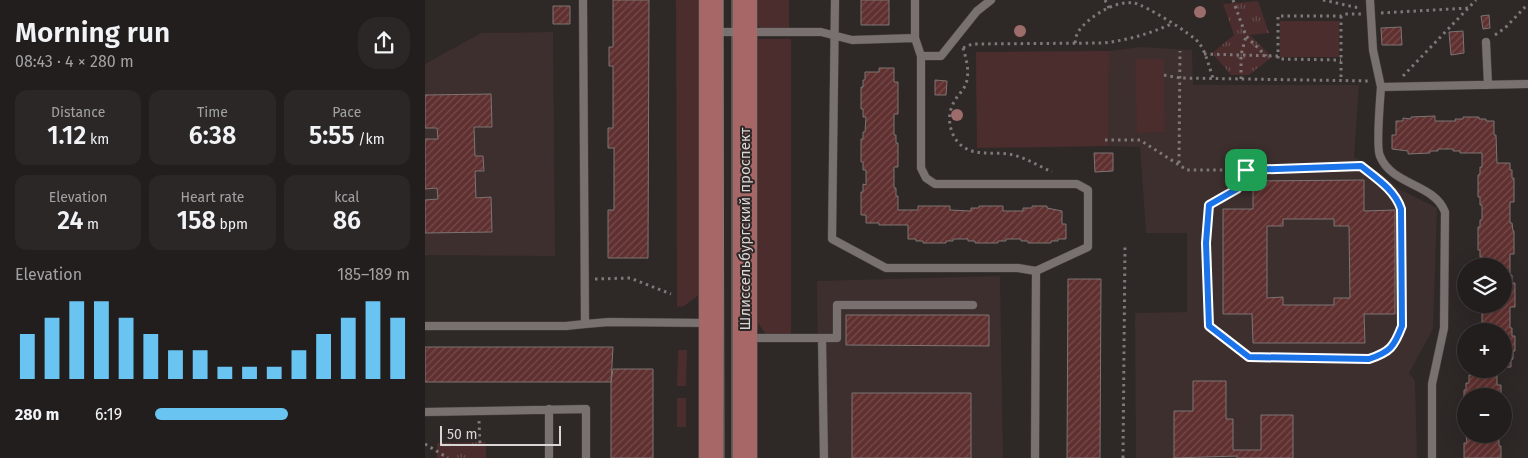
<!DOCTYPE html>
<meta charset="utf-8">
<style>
body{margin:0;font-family:"Fira Sans",sans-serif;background:#2a2726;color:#f1f3f6;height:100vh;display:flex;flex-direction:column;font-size:19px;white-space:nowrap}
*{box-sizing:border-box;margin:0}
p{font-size:16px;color:#a2a2a4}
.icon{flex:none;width:28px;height:28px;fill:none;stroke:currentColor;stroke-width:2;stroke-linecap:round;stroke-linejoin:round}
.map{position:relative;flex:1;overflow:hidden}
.details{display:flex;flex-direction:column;background:#221e1d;width:425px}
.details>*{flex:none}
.fabs{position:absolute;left:1032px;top:258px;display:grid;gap:10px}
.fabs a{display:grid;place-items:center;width:55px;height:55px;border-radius:50%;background:#221e1d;box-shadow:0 5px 20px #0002,0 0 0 1px #3f3c3b;font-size:25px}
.scale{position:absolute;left:15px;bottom:12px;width:121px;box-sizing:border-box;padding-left:5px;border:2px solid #dbd6d6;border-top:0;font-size:14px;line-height:18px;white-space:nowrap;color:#dbd6d6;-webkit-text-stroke:4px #2e2827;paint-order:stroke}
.pin{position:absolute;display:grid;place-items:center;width:42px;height:42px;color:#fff;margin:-21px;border-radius:10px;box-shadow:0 2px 8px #0006}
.round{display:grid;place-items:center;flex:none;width:52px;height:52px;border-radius:20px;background:#2a2726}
.overview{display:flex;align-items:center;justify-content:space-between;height:85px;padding:0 15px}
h1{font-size:28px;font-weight:600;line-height:38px}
.metrics{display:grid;grid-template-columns:repeat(3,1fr);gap:8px;height:85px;padding:5px 15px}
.metrics div{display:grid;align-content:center;border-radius:12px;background:#2a2726;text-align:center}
.metrics b{font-size:25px;font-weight:600}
.metrics small{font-size:14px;font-weight:400}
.metrics p{font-size:14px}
.chart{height:140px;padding:10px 15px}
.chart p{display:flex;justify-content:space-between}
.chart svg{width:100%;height:90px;margin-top:5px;stroke:#69c4f1;stroke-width:6}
ul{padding:0 15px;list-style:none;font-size:16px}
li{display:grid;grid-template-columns:80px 60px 1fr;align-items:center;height:38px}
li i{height:12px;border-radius:6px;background:#69c4f1}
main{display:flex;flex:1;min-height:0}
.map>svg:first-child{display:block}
.built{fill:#3d2f2e}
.grass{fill:#4a2d2c}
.park{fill:url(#park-tufts)}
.building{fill:url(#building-hatch);stroke:#7c7473;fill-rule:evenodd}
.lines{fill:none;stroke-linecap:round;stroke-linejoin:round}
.service-casing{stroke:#494443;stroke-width:9}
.primary-casing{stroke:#494443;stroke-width:26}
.path{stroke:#7e7878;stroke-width:3;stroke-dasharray:2.5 4;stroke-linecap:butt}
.service{stroke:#797170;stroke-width:8}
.primary{stroke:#a66766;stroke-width:24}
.tram{stroke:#827c7c;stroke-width:1}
.tree{fill:#9d6d6b}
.route-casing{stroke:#fff;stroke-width:10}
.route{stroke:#1a73e8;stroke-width:6}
.labels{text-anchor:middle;stroke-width:4;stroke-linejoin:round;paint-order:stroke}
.street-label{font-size:15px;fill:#dbd6d6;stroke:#2e2827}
</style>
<main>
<section class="details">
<div class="overview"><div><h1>Morning run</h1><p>08:43 · 4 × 280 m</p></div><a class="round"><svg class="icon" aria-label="share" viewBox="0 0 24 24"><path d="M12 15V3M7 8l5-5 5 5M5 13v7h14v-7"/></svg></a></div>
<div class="metrics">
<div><p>Distance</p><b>1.12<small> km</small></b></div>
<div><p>Time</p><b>6:38</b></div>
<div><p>Pace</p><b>5:55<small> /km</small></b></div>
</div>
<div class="metrics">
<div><p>Elevation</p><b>24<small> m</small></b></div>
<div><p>Heart rate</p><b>158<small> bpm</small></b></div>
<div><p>kcal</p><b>86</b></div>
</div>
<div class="chart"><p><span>Elevation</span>185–189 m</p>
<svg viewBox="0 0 160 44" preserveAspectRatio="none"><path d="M5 44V22M15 44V14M25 44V6M35 44V6M45 44V14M55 44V22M65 44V30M75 44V30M85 44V38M95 44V38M105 44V38M115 44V30M125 44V22M135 44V14M145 44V6M155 44V14"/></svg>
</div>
<ul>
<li><b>280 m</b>6:19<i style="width:52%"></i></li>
</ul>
</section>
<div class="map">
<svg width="1103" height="458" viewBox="0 0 1103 458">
<defs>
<pattern id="park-tufts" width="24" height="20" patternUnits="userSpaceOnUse" patternTransform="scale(1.25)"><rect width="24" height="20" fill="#4a2d2c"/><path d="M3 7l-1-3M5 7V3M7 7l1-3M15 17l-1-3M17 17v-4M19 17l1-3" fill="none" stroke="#644b4a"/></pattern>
<pattern id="building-hatch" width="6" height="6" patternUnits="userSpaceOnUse" patternTransform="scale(1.25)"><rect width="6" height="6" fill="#5f302f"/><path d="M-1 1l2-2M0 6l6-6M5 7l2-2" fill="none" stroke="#754d4c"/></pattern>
</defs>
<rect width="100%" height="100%" fill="#2e2827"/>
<!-- built -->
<path class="built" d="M128 32 130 256 0 255V64L56 33Z
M716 47 767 50 768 85H934L929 157 958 175 974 189 1012 208 1008 329 984 373 990 380 992 458H711L710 313 762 312V233H721L715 147 683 146 552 148 551 52 684 51Z
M575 276 578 458H394L392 281Z"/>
<!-- grass -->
<path class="grass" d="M251 0H273L274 295 259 306 252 307Z
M330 0H364V28H336L330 23Z
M855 21H914V57H855Z
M333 39H366V334H341L332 322Z
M684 51 683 146 552 148 551 52Z
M710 59H739L740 132 712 133Z
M253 350H262L261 386H252Z
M252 398H261V427H252Z"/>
<!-- park -->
<path class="park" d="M833 1 844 33 825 35 847 57 824 75H806L787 53 809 35 798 4Z
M61 442V458H12V443Z"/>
<!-- building -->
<path class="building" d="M188 0H224L223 258H183V210H189V148H183V128H188V66H184V47H188Z
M436 0H464V25H436Z
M128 6H145V24H128Z
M1064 15 1065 28 1058 29 1056 16Z
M976 27 977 45H957L956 28Z
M1038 31 1039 53 1026 55 1024 32Z
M454 68H469V82H473V114H469V135H471V143H473V167H469V188H471V196H473V210H493V206H525V210L546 211V208H554V206H578V211H598V208H607V206H622V208L637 211V224H641V239H633V241H626V243H603V241H596V239H581V241H573V243H550V241H543V239H528V241H521V243H498V241H491V239H483V225H454V223H441V215H436V192H438V184L441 185V170H438V162H436V139H438V132H440L441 117H438V109H436V87H438V80H440V72H454Z
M510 80 522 81 521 95H510Z
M66 94 67 127H49L50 156H58L59 171H50L51 198 66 197 67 232 0 233V200L13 199 12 188 0 189V139H13L12 128H0V95Z
M1010 116V121H1031L1030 119H1038V117H1054V119H1061V121H1069V135H1071L1072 163H1085V170H1087V178H1089V202H1085V223H1087L1088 231H1089V254H1085V275H1087V283H1090V307H1085V328H1087V336H1090V351H1088V359L1086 360V367H1079V331H1055V325H1057V310H1055V304H1079V266H1057V257H1055V250H1053V227H1055V220H1057V205H1055V197H1053V175L1055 174V167H1057V153H1035V151H1028V149H1013V151H1005V153L983 154V151L967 149V135H971V121H978V118L986 119V117Z
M669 153H688V171L670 172Z
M939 180V211L970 210V314H939L940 343H828L827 314H798V209H828V181ZM858 219H909V226H924L925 298H909V305H858V297L842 298V226H858Z
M643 279H676L675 458H642Z
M421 315H564V346L421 345Z
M0 347H188L186 382H0Z
M188 369H228V458H186V382Z
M1057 369H1072V385H1076V396H1041V413H1039V390H1041V383H1044V375H1057Z
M768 381H801V419H808V450H836V415H868V458H812V456L749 458V411H768Z
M427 393H546V458H427Z
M1044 434H1072V438H1074V446H1076V458H1039V443H1042L1041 435Z"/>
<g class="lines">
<!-- service casing -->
<g class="service-casing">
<path id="service" d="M158 0 160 324 184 322 284 323
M410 0 407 239 461 268H593L611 271 610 458
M490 0V38L496 56V168L501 178 510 184H652L663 190V247L611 271
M945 0 948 50 956 87
M288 32H396L427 40 490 38
M1061 42 1063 85
M496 56H516L552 11 566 0
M0 326H141L160 324
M323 338H412V305H548
M397 338 399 458
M124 409V458
M0 412 161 409V458
M1007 458V384L1019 328 1020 212C1009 183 967 186 955 156 951 148 955 100 956 87L1103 84"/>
</g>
<!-- primary casing -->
<g class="primary-casing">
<path id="primary" d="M286 0V458
M320 0V458"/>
</g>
<!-- path -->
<path class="path" d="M680 0 684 8
M808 0 821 36 841 56
M898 0 934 8
M956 13 1043 8
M916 16V80
M1070 35 1080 28 1103 4
M650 43C651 39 651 35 653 32 663 17 690 0 709 3 720 5 767 34 774 43 781 52 784 67 788 78
M538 48C541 58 544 69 542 79 541 89 533 94 529 102 520 117 525 141 542 149 556 156 573 151 588 155 601 158 614 166 627 172
M538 48 547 44 679 43C703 40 724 34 746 24
M779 54 853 56V16H916L919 14H936
M853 56V59L916 60
M739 75 755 78 945 81
M978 76 1051 0
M816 79V55L821 36
M680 140H715L762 170H821
M754 163 755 51
M936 166C951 178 970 190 976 209L977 326C969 348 966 352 944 359L824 357 784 326 781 243 784 205 812 189 821 170Z
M170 279 205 278 246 294
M54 421 55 446
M0 444 23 458
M698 458 700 245"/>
<!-- service -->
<use href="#service" class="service"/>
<!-- primary -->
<use href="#primary" class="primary"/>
<!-- tram -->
<path class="tram" d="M298 0 299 458
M307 0V458"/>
</g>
<!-- trees -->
<g class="tree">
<circle cx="775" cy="12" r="6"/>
<circle cx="595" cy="31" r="6"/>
<circle cx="532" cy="115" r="6"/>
</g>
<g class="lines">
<!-- route casing -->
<g class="route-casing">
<path id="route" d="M936 166C951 178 970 190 976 209L977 326C969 347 965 352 944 359L824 357 784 326 781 243 784 205 812 189 821 170Z"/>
</g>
<!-- route -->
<use href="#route" class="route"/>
</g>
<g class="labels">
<!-- street labels -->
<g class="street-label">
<text transform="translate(320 229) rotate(-90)" y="5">Шлиссельбургский проспект</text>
</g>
</g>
</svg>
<div class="fabs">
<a><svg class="icon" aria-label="layers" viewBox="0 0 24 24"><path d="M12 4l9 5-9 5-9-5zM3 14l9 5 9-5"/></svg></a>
<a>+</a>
<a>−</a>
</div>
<div class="scale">50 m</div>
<div class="pin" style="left:821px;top:170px;background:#1e9e55"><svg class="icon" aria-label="arrive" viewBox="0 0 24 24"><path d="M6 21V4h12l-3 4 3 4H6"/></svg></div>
</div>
</main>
